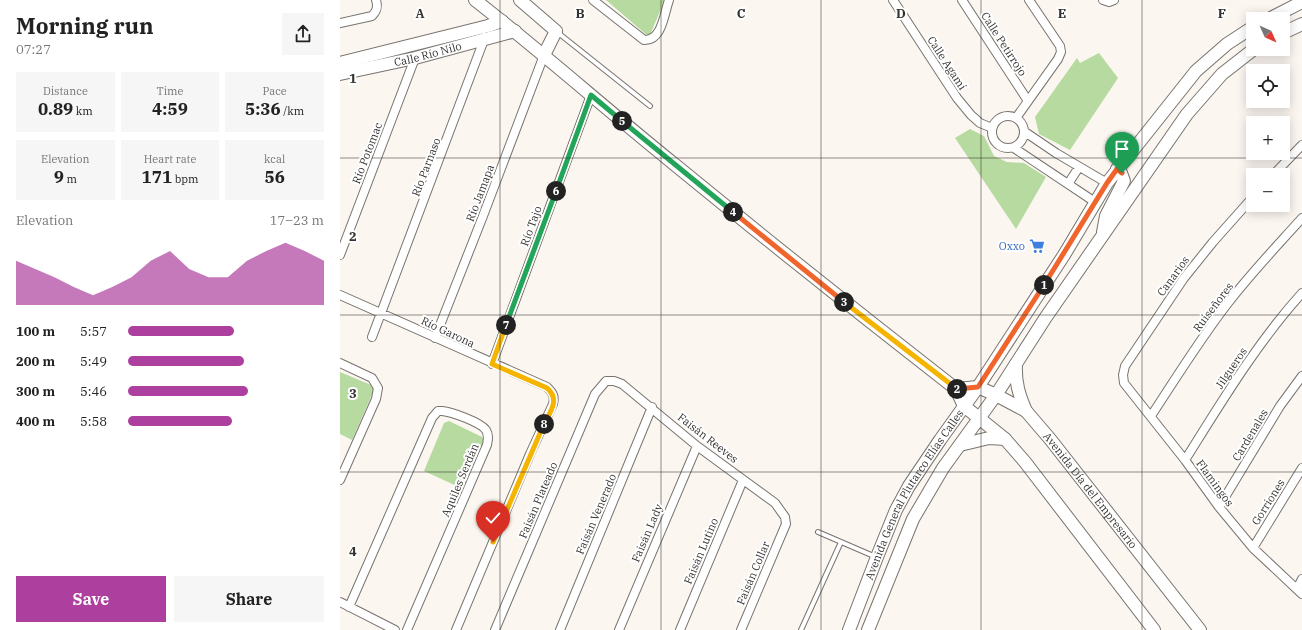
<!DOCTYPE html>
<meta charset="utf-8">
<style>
body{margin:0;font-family:"IBM Plex Serif",serif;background:#f6f6f6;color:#222;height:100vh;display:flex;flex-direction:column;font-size:15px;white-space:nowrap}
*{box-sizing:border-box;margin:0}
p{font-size:13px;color:#767676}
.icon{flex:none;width:22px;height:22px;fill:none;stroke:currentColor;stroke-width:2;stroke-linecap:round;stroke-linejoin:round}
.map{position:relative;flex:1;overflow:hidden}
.side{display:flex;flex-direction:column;background:#fff;width:340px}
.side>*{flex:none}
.needle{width:26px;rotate:135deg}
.controls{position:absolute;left:906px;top:12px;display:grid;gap:8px}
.controls a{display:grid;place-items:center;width:44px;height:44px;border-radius:0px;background:#fff;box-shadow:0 2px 10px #0003;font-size:20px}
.pin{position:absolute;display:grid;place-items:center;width:34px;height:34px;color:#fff;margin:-41px -17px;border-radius:50% 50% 50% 0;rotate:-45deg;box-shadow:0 0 4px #0007}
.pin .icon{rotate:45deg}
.km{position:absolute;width:20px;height:20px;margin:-10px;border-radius:50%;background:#222;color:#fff;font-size:11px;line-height:20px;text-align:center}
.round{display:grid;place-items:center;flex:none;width:42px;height:42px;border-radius:0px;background:#f6f6f6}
.overview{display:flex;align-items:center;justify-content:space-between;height:68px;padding:0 16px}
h1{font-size:22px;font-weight:800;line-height:30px}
.figures{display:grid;grid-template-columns:repeat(3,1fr);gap:6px;height:68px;padding:4px 16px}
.figures div{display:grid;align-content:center;border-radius:0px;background:#f6f6f6;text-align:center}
.figures b{font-size:17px;font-weight:800}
.figures small{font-size:11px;font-weight:400}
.figures p{font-size:11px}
.chart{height:112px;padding:8px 16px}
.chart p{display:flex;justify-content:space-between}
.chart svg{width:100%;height:72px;margin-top:4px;fill:#ad3f9e;opacity:.7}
.action{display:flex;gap:8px;margin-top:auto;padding:8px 16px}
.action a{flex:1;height:46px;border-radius:0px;background:#ad3f9e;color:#fff;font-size:16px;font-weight:800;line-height:46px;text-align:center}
.action a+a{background:#f6f6f6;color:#222}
ul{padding:0 16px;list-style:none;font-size:13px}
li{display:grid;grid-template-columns:64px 48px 1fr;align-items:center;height:30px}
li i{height:10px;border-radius:5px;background:#ad3f9e}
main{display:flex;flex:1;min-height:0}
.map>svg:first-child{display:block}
.green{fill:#b6da9f}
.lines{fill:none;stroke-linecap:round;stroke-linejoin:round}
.lane-casing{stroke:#78736e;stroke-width:6}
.street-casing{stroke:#78736e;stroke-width:10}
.secondary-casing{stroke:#78736e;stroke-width:14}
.lane{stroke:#fff;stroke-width:4}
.street{stroke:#fff;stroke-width:8}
.secondary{stroke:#fff;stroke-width:12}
.split-1-casing{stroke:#fff;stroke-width:8}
.split-2-casing{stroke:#fff;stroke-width:8}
.split-3-casing{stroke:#fff;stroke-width:8}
.split-4-casing{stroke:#fff;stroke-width:8}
.split-5-casing{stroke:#fff;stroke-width:8}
.split-6-casing{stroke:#fff;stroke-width:8}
.split-7-casing{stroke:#fff;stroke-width:8}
.split-8-casing{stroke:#fff;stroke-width:8}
.split-9-casing{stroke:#fff;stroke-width:8}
.split-1{stroke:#f0652b;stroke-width:5}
.split-2{stroke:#f0652b;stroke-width:5}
.split-3{stroke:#f5b400;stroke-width:5}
.split-4{stroke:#f0652b;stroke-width:5}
.split-5{stroke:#22a559;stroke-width:5}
.split-6{stroke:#22a559;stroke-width:5}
.split-7{stroke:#22a559;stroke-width:5}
.split-8{stroke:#f5b400;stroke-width:5}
.split-9{stroke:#f5b400;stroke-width:5}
.grid{fill:none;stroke:#353331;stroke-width:1;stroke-opacity:0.55}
.labels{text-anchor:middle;stroke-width:4;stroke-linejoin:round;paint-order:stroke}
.street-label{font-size:11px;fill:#353331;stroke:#fff}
.shop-label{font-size:11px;fill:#366cbe;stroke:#fff;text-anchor:end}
.grid-label{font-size:13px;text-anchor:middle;font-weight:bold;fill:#353331;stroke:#fff;stroke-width:4;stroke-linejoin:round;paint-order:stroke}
</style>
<main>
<section class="side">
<div class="overview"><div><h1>Morning run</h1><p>07:27</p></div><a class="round"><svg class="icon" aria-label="share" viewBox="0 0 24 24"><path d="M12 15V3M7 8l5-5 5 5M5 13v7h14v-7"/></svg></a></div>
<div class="figures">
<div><p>Distance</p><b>0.89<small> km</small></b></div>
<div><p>Time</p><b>4:59</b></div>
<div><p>Pace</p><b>5:36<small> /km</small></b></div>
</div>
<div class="figures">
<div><p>Elevation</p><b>9<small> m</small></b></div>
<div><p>Heart rate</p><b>171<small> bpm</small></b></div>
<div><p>kcal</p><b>56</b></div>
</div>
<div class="chart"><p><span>Elevation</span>17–23 m</p>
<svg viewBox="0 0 160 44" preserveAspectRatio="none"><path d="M0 44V17L10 22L20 27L30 33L40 38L50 33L60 27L70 17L80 11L90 22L100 27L110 27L120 17L130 11L140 6L150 11L160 17V44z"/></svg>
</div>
<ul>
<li><b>100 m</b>5:57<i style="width:54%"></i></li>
<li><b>200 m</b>5:49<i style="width:59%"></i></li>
<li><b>300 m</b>5:46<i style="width:61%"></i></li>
<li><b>400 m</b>5:58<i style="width:53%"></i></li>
</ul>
<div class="action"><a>Save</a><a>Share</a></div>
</section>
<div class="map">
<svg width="962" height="630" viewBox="0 0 962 630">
<rect width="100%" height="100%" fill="#fcf6f1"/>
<!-- green -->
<path class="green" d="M266 0H325L309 37Z
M759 53 778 78 730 150 699 134 695 117 737 58 740 63Z
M630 129 644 136 654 156 667 162 684 163 706 177 676 229 615 138Z
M0 372 31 385 34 390 12 440 0 434Z
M109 421 142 437 144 441 121 488 84 471 104 423Z"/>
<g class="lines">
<!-- lane casing -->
<g class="lane-casing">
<path id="lane" d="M217 32 310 106
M478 532 536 557
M461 630 501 542"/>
</g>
<!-- street casing -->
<g class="street-casing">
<path id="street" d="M253 0 304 40C322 41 324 14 329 0
M553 0 617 98 631 115 640 123 652 128
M622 0 688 101
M763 0 769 2 774 0
M0 23 32 16C37 11 38 7 36 0
M652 132a16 16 0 1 1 32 0a16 16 0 1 1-32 0Z
M676 118 718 59 721 52 720 46 689 0
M685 132 716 153 767 183
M674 148 755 202
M933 175 962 145
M728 184 739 167
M913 197 873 242 844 278 785 366 783 375 784 383 845 460 879 507 913 548 962 594
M0 255 75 58
M0 295 207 387C213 393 215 396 213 404L190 454 116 630
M32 337 145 37
M95 338 143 216 204 55
M0 363 32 378 38 388 36 399 0 480
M152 364 251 95
M811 416C836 378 860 339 888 303 911 273 937 246 962 218
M845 460C881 403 916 344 962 293
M879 507 940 406 962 376
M913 548 962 468
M957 589 962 579
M0 602 55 630
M9 607 92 418 98 411H102C112 412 140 422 146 430 149 435 148 440 147 445L67 630
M155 630 255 394 266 381H274L282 384 357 446 435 503 445 517 446 524 401 630
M220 630 312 407
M279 630 357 446
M340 630 403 480"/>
</g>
<!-- secondary casing -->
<g class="secondary-casing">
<g id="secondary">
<path d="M135 0C203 53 267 110 334 164 427 240 521 315 616 389L624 406 665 439 685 462 814 630"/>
<path d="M180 0 216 31 204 55"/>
<path d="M929 19 962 2"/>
<path d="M943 33 962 24"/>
<path d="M0 63 148 26 162 21"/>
<path id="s1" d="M0 74 75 58 175 31"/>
<path d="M763 232 766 216 784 181 781 173 777 169"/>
<path d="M676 364C675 382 679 395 686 411"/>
<path id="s2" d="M616 389 638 387 656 395 686 411 710 439 860 630"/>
<path d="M620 445 649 438 665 439"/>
<path id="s3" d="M509 630 537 557 556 510 569 486 600 440 638 387 724 255 767 183 856 71 887 44 913 27"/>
<path d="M528 630 573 519 603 468 656 395 706 317 847 114 882 74 914 49"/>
</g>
</g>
<!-- lane -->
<use href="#lane" class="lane"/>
<!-- street -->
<use href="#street" class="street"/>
<!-- secondary -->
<use href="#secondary" class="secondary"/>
</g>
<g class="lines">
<!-- split-1 casing -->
<g class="split-1-casing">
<path id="split-1" d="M704 285 767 183 777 169 782 173"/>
</g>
<!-- split-2 casing -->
<g class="split-2-casing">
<path id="split-2" d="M617 389 638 387 704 285"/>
</g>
<!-- split-3 casing -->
<g class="split-3-casing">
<path id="split-3" d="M504 302 617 389"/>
</g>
<!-- split-4 casing -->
<g class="split-4-casing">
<path id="split-4" d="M393 212 504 302"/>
</g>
<!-- split-5 casing -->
<g class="split-5-casing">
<path id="split-5" d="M282 121 393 212"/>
</g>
<!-- split-6 casing -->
<g class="split-6-casing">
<path id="split-6" d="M216 191 251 95 282 121"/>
</g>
<!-- split-7 casing -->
<g class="split-7-casing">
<path id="split-7" d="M166 325 216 191"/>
</g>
<!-- split-8 casing -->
<g class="split-8-casing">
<path id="split-8" d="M166 325 152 364 207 388C220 399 211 411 204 424"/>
</g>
<!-- split-9 casing -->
<g class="split-9-casing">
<path id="split-9" d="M153 542 204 424"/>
</g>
<!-- split-1 -->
<use href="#split-1" class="split-1"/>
<!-- split-2 -->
<use href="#split-2" class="split-2"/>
<!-- split-3 -->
<use href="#split-3" class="split-3"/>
<!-- split-4 -->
<use href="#split-4" class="split-4"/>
<!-- split-5 -->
<use href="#split-5" class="split-5"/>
<!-- split-6 -->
<use href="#split-6" class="split-6"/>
<!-- split-7 -->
<use href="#split-7" class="split-7"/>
<!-- split-8 -->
<use href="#split-8" class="split-8"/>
<!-- split-9 -->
<use href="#split-9" class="split-9"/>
</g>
<!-- grid -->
<path class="grid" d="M160 0V630M321 0V630M481 0V630M641 0V630M802 0V630M0 158H962M0 315H962M0 472H962"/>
<!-- icons -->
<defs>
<g id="supermarket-bare" transform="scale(1.2)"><path d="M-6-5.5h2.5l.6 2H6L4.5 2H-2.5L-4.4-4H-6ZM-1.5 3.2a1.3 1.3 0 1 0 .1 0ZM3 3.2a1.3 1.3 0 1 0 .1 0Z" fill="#3f7fe0" stroke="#fff" stroke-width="2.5" paint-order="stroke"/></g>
</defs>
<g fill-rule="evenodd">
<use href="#supermarket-bare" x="697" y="246"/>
</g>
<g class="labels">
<!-- street labels -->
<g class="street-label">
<text transform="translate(664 44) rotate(57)" y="4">Calle Petirrojo</text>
<text dy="4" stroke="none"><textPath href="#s1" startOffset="90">Calle Río Nilo</textPath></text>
<text transform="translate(607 63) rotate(57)" y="4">Calle Agamí</text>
<text transform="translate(27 153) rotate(-69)" y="4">Río Potomac</text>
<text transform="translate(86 167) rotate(-69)" y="4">Río Parnaso</text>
<text transform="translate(140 193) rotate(-69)" y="4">Río Jamapa</text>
<text transform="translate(191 226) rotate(-70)" y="4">Río Tajo</text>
<text transform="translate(833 276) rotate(-54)" y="4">Canarios</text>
<text transform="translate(873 307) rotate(-53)" y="4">Ruiseñores</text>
<text transform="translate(108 332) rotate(25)" y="4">Río Garona</text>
<text transform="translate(891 368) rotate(-56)" y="4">Jilgueros</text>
<text transform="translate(910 435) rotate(-59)" y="4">Cardenales</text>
<text transform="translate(368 438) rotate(38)" y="4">Faisán Reeves</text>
<text transform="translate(120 480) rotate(-67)" y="4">Aquiles Serdán</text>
<text transform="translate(875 483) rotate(54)" y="4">Flamingos</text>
<text dy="4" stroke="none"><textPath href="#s2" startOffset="178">Avenida Día del Empresario</textPath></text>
<text dy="4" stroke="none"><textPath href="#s3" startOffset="151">Avenida General Plutarco Elías Calles</textPath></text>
<text transform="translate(198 500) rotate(-67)" y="4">Faisán Plateado</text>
<text transform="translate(928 502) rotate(-58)" y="4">Gorriones</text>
<text transform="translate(256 514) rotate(-67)" y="4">Faisán Venerado</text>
<text transform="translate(307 533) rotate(-67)" y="4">Faisán Lady</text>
<text transform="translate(361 551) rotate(-67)" y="4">Faisán Lutino</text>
<text transform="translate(413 573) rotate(-67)" y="4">Faisán Collar</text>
</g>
<!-- shop labels -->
<g class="shop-label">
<text x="685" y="250">Oxxo</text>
</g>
</g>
<g class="grid-label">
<text x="80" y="18">A</text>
<text x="240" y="18">B</text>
<text x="401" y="18">C</text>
<text x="561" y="18">D</text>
<text x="722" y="18">E</text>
<text x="882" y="18">F</text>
<text x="13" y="83">1</text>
<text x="13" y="241">2</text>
<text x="13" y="398">3</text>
<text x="13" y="556">4</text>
</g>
</svg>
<div class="controls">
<a><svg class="needle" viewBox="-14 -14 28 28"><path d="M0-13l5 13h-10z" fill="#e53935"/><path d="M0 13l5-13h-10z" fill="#767676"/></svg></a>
<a><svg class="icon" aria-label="locate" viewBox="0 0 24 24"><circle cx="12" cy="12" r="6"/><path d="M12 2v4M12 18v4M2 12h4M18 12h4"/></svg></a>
<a>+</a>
<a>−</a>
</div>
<div class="pin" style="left:782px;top:173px;background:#1e9e55"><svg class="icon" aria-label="arrive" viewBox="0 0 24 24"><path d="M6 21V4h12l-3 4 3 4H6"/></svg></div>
<div class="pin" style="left:153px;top:542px;background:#d93025"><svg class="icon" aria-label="check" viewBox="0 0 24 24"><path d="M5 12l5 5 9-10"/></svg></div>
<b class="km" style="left:704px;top:285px">1</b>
<b class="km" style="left:617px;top:389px">2</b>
<b class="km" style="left:504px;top:302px">3</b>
<b class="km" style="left:393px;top:212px">4</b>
<b class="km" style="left:282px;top:121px">5</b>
<b class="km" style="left:216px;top:191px">6</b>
<b class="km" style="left:166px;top:325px">7</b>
<b class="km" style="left:204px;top:424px">8</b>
</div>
</main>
